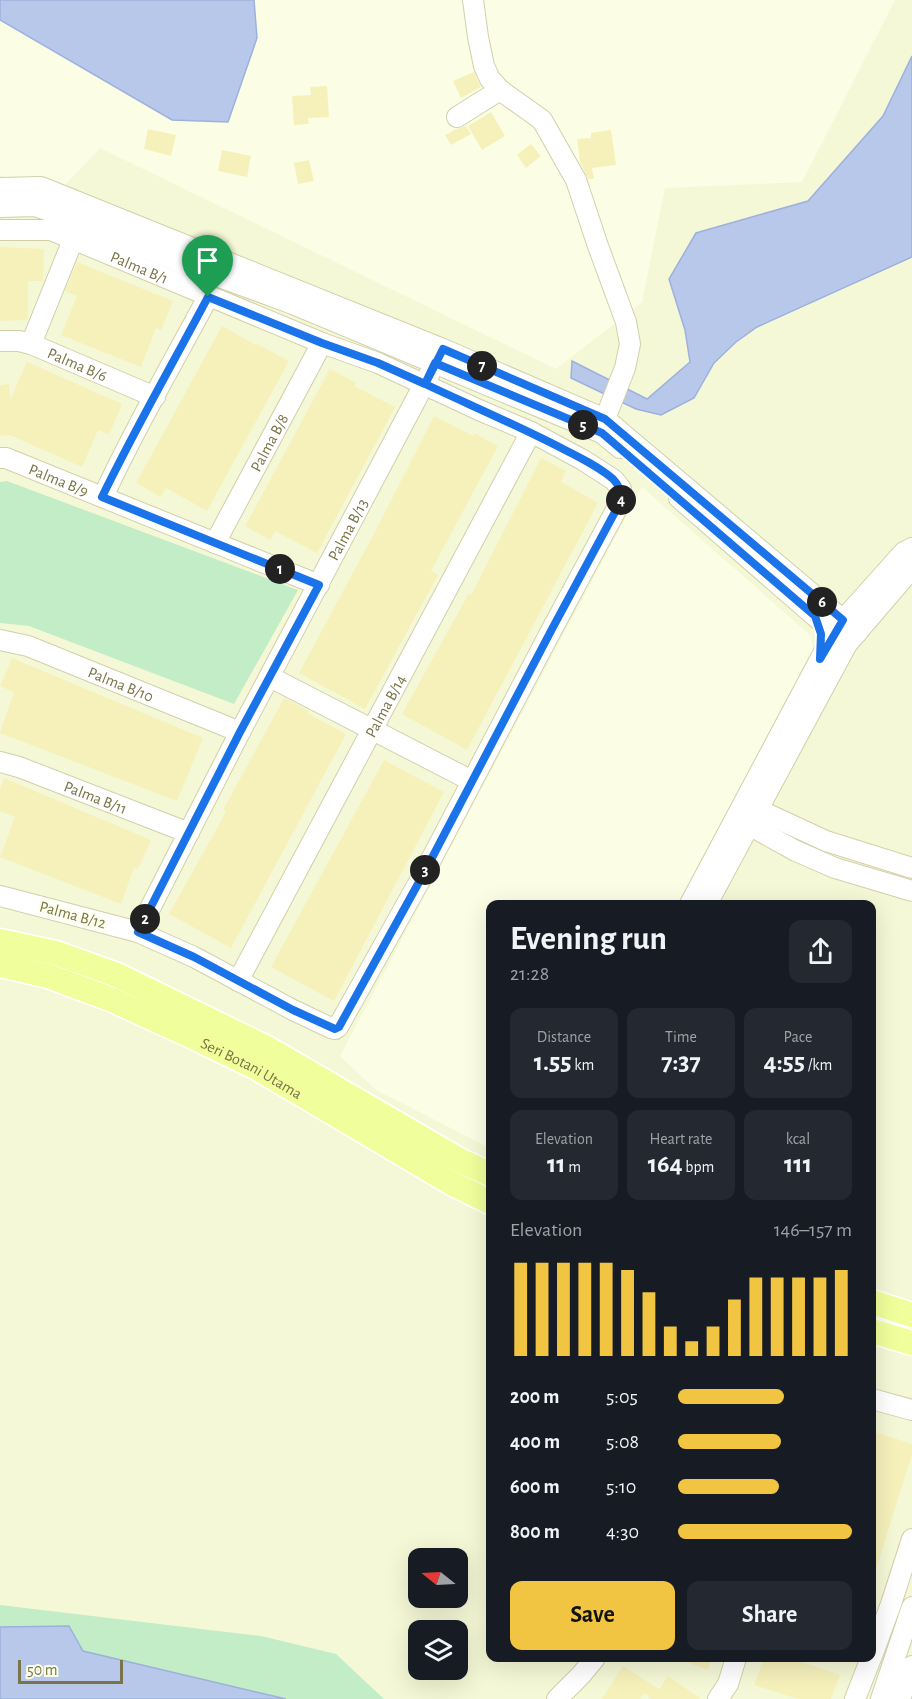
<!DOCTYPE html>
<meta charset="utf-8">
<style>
body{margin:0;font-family:"Alegreya Sans",sans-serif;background:#242831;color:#f1f3f6;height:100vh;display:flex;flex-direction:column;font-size:22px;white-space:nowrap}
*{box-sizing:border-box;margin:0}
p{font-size:20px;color:#9ea1a6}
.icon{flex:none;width:33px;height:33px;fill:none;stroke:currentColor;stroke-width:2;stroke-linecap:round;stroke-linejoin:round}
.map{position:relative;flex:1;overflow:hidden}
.sheet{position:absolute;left:486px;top:900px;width:390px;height:762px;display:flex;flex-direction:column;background:#171b24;border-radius:12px;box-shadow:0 6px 24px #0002}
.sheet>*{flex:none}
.needle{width:39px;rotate:288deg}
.tools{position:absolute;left:408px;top:1548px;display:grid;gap:12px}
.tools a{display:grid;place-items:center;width:60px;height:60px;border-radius:12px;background:#171b24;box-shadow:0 6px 24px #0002;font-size:30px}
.scale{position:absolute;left:18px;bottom:15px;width:105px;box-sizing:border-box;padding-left:6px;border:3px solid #7a7448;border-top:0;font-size:16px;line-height:21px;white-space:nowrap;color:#7a7448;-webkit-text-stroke:4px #fdffed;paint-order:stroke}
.pin{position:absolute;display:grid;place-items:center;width:51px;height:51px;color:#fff;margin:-62px -26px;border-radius:50% 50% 50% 0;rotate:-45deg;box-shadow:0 0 6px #0007}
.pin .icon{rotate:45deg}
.km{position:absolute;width:30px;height:30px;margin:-15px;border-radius:50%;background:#222;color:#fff;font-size:16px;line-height:30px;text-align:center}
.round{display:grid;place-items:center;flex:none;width:63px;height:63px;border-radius:12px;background:#242831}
.overview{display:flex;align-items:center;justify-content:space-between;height:102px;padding:0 24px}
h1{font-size:33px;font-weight:700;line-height:45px}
.figures{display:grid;grid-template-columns:repeat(3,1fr);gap:9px;height:102px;padding:6px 24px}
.figures div{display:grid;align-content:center;border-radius:12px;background:#242831;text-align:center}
.figures b{font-size:26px;font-weight:700}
.figures small{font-size:16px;font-weight:400}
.figures p{font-size:16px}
.chart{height:168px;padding:12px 24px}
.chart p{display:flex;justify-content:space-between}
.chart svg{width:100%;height:108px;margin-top:6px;stroke:#f1c441;stroke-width:6}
.primary-button{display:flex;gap:12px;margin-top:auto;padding:12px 24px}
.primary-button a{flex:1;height:69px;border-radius:12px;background:#f1c441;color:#111;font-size:24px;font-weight:700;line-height:69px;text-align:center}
.primary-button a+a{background:#242831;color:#f1f3f6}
ul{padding:0 24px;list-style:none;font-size:20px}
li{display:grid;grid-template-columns:96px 72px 1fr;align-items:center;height:45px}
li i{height:15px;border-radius:8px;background:#f1c441}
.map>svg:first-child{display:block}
.residential{fill:#f5f8d6;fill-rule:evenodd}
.green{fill:#c2edc7}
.water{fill:#b8c8ea;stroke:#9db1dc;stroke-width:1.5}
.building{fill:#f6f1bb}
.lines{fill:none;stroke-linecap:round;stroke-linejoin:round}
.minor-casing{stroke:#d1d0aa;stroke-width:22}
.major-casing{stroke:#fff;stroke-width:27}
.minor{stroke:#fff;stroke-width:20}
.major{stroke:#f0ff9b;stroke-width:24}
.route-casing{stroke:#fff;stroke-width:12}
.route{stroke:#1a73e8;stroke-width:8}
.labels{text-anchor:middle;stroke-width:5;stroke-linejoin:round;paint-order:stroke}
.street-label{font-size:16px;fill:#7a7448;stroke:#fdffed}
</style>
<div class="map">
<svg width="912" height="1699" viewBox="0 0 912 1699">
<rect width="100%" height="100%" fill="#fbfee5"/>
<!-- residential -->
<path class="residential" d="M895 0H912V1699H0V176L65 185 100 148 556 369 642 302 665 188 802 182ZM642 487 810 635 814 652 678 904H872V1658H490V1148L376 1090 340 1056ZM418 1558H458V1598H418ZM418 1630H458V1670H418Z"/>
<!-- green -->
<path class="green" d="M7 481 298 590 234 704 29 626 0 623V482Z
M0 1605 261 1636 336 1654 384 1699H0Z"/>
<!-- water -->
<path class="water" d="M0 0H254L257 38 228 122 172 120 0 20Z
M912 56V257L757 327 736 342 714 363 694 398 661 415 636 409 571 378 572 361 647 399 690 362 685 330 669 279 696 233 808 201 883 116Z
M69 1626 83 1651 286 1699H0V1627Z"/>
<!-- building -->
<path class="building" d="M474 72 481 87 461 98 453 81Z
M327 86 329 117 308 118 309 124 294 125 292 96 311 95 310 87Z
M491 112 505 136 482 150 468 126Z
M466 126 471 134 451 145 445 135 456 129Z
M148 129 176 135 171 156 144 149Z
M611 130 616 165 592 168 594 179H588L580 162 577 139 591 138V133Z
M531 144 541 156 526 168 517 155Z
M222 150 251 156 247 177 218 171Z
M309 160 314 181 298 184 294 163Z
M0 247 44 249 43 281H28V320L0 321Z
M77 262 173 301 161 330 156 328 141 367 61 335 77 296 65 291Z
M222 326 256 345 257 344 289 361 207 511 166 488 161 497 136 483Z
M27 362 122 404 109 435 98 430 82 467 10 435 0 436V385L9 384 10 400Z
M330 369 356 383 354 386 395 407 317 553 275 531 270 540 245 526Z
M434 416 473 436 474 433 498 446 431 571 438 575 365 709 299 673 376 530Z
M541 458 566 471 561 482 598 503 467 750 402 714 469 593 471 595Z
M12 658 203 738 177 801 0 733 14 692 0 686Z
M284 698 309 711 307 713 346 734 231 948 169 914 226 812 223 810Z
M384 760 444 792 334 1001 271 967Z
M4 778 151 840 138 869 134 868 121 904 0 857 15 817 0 811V789Z
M872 1431 912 1444V1454L874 1576 872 1575Z
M678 1658H712L708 1670 678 1659Z
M764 1658H790L840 1675 831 1699H798L754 1685Z
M623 1666 659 1689 668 1676 701 1699H652L644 1693 640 1699H602Z"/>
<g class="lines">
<!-- minor casing -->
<g class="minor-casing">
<g id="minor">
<path d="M473 0 478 37 484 66 490 79 500 90 542 120 576 180 598 246 626 322 630 344 625 368 605 419"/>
<path d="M457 117 500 90"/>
<path d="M0 188 41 187 443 349 605 419 843 620 857 633"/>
<path d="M0 207 35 206 85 223 184 264 293 304 602 433 620 448"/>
<path id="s1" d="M0 230H51L322 343 378 363 479 410 531 432 583 460 614 480 621 489 622 499 552 629 424 873 338 1027 335 1029 331 1028 293 1010 194 957 138 932 0 896"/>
<path id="s2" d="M0 341H19L31 344 155 397"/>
<path d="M31 344 73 240"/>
<path id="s3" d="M0 458H6L319 585"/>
<path d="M103 497C134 429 173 363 208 297"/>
<path d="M679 498 847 644"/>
<path id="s4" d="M215 543 322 343"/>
<path id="s5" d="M0 640 28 646 240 732"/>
<path d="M270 677 472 781"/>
<path id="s6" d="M0 762 19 767 189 833"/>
<path d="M746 804 826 841 912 868"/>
<path d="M738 819 796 851 835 868 912 891"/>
<path d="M690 904 834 633 843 620 904 552 912 548"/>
<path d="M707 904 847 644 912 568"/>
<path id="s7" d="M138 932 240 732 430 373"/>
<path id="s8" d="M238 981 531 432"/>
<path d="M872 1399 912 1410"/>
<path d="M872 1656 891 1604 912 1539"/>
<path d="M557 1699 581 1675 595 1658"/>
<path d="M718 1699 728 1684 736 1658"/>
<path d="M855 1699 871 1658"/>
<path d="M881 1699 912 1607"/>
<path d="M900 1699 912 1666"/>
</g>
</g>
<!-- major casing -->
<g class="major-casing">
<g id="major">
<path d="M0 941 56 953 117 975 267 1048 461 1161 490 1174"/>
<path id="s9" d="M0 965 48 976 110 999 191 1036 255 1067 453 1184 490 1202"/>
<path d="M872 1302 912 1315"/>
<path d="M872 1331 912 1343"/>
</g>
</g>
<!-- minor -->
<use href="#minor" class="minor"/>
<!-- major -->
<use href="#major" class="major"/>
</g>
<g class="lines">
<!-- route casing -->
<g class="route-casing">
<path id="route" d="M208 297C173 363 135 429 102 497L319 585 240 732 138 932 194 957 293 1010 335 1029 339 1027 424 873 552 629 622 499C621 491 619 485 613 479 599 467 581 458 565 450 519 426 472 406 425 384L435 363 602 433 815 616 821 634 820 659 843 620 605 419 443 349C437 361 431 373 425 384L378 363 322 343 208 297"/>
</g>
<!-- route -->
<use href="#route" class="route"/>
</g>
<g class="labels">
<!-- street labels -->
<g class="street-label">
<text dy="6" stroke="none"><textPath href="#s1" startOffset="147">Palma B/1</textPath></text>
<text dy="6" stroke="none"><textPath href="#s2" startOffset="82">Palma B/6</textPath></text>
<text dy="6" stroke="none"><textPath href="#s4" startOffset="114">Palma B/8</textPath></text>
<text dy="6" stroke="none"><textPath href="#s3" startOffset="63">Palma B/9</textPath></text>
<text dy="6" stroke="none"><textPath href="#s7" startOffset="454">Palma B/13</textPath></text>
<text dy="6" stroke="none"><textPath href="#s5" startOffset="129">Palma B/10</textPath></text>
<text dy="6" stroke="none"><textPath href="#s8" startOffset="312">Palma B/14</textPath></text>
<text dy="6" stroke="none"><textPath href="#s6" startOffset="102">Palma B/11</textPath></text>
<text transform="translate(73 914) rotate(15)" y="6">Palma B/12</text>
<text dy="6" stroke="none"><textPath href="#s9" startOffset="273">Seri Botani Utama</textPath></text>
</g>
</g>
</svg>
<div class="tools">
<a><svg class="needle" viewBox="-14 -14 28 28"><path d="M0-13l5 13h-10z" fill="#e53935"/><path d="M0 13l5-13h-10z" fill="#9ea1a6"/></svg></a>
<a><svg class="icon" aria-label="layers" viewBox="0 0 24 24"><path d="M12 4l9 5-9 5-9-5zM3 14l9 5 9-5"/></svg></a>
</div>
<div class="scale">50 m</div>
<div class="pin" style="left:208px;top:297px;background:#1e9e55"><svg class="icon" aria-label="arrive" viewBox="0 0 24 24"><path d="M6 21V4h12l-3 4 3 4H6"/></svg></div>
<b class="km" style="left:280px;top:569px">1</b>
<b class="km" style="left:145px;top:919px">2</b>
<b class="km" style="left:425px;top:870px">3</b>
<b class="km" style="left:621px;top:500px">4</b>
<b class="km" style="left:583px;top:425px">5</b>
<b class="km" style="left:822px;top:602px">6</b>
<b class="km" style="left:482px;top:366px">7</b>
<section class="sheet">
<div class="overview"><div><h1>Evening run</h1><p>21:28</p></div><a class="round"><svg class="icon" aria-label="share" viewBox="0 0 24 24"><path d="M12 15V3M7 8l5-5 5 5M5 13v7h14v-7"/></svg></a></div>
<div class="figures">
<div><p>Distance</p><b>1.55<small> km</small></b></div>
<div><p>Time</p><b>7:37</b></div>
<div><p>Pace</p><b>4:55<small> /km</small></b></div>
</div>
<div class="figures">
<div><p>Elevation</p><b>11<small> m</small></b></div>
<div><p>Heart rate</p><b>164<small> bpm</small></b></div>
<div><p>kcal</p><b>111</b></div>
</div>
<div class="chart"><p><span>Elevation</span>146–157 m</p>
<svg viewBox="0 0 160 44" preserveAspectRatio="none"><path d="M5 44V6M15 44V6M25 44V6M35 44V6M45 44V6M55 44V9M65 44V18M75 44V32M85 44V38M95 44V32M105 44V21M115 44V12M125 44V12M135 44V12M145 44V12M155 44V9"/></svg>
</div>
<ul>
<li><b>200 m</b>5:05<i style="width:61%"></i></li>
<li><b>400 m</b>5:08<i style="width:59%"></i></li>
<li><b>600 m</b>5:10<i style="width:58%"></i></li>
<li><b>800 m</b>4:30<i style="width:100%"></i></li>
</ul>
<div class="primary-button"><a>Save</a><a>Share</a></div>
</section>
</div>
